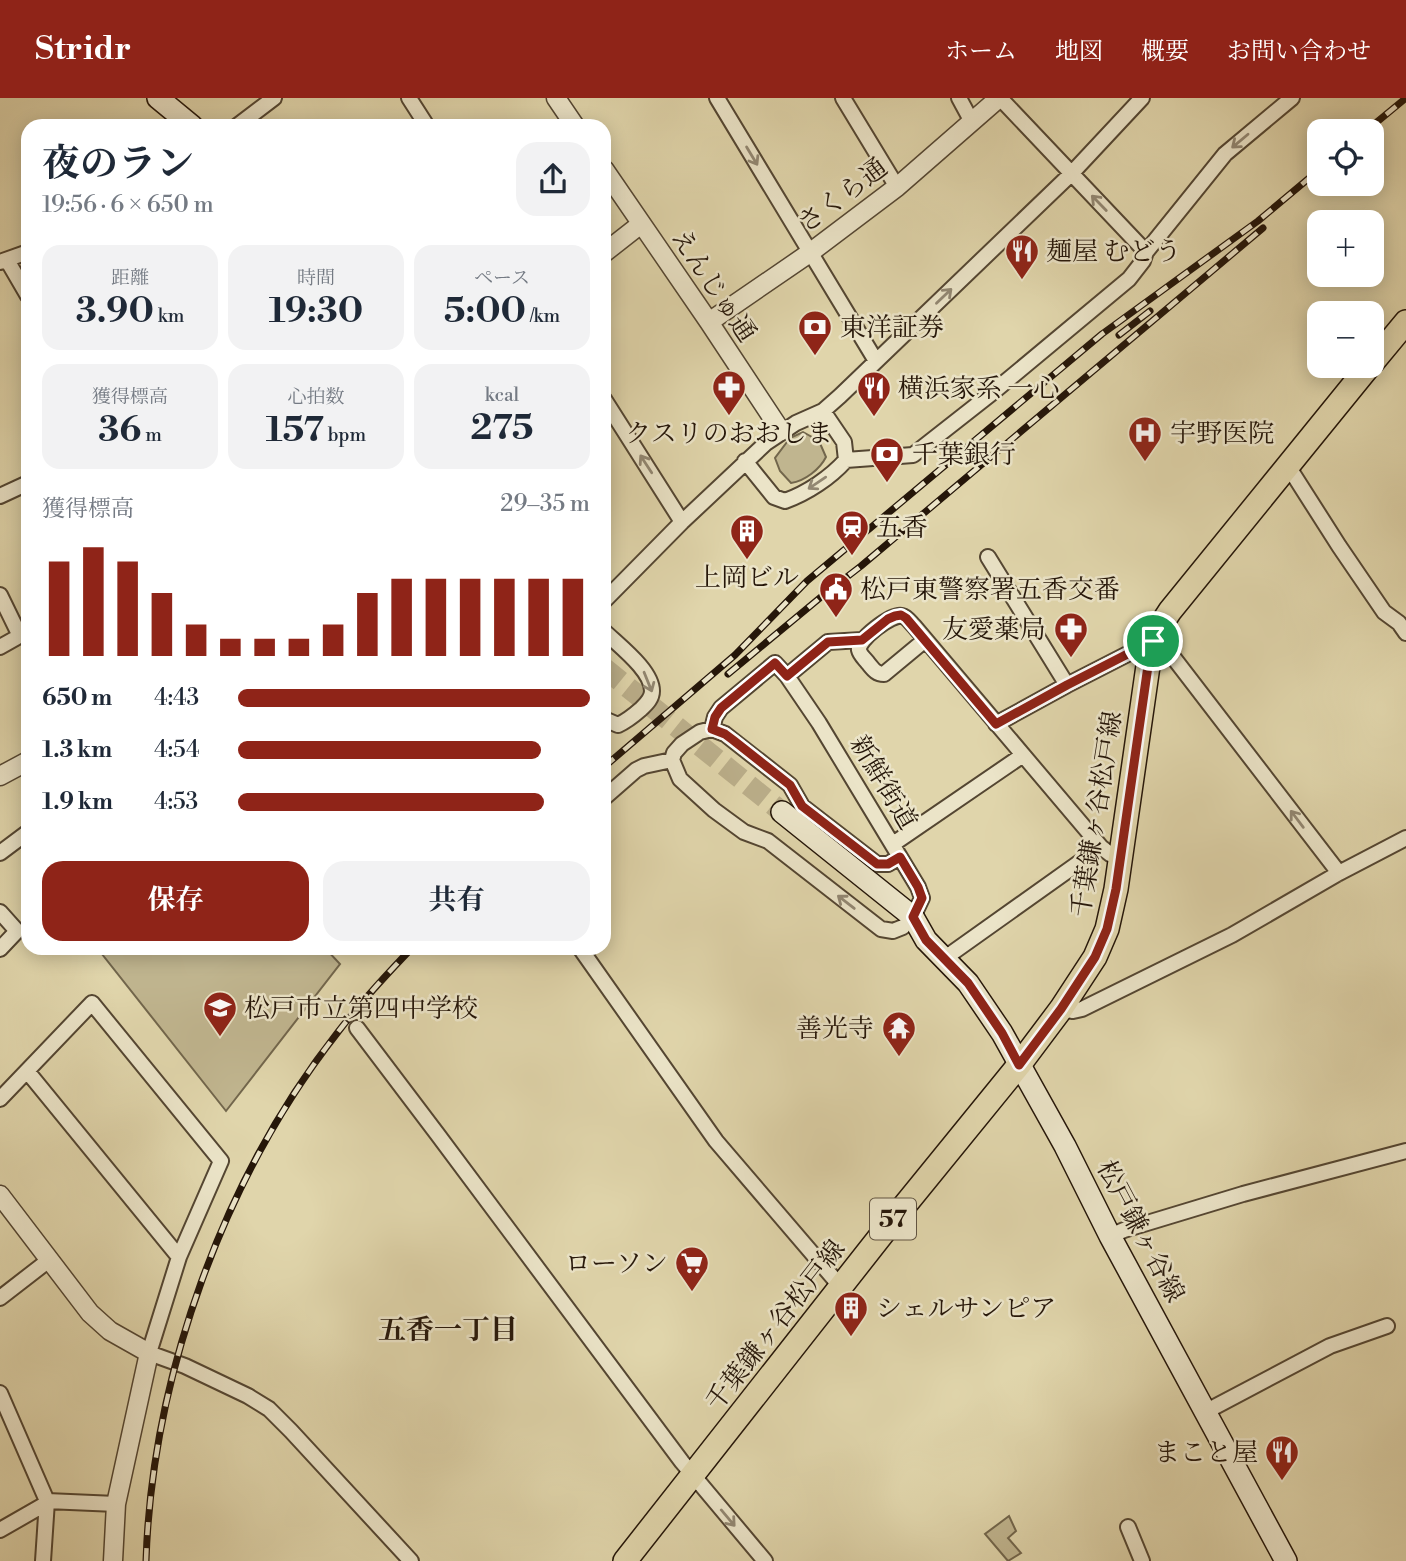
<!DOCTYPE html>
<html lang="ja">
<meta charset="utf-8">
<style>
body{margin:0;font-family:"Libre Bodoni","Noto Serif JP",serif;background:#f2f2f3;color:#1f2937;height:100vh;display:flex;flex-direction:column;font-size:26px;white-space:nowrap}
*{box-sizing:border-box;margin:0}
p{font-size:23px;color:#747a83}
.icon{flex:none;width:38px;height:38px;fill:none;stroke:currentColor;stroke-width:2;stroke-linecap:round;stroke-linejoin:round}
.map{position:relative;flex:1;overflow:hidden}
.details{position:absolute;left:21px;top:21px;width:590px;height:836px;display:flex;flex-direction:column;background:#fff;border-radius:21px;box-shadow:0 4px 18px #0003}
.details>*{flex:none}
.tools{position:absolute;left:1307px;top:21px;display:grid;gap:14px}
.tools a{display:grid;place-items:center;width:77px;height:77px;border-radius:14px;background:#fff;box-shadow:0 4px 18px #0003;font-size:35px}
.pin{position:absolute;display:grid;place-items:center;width:60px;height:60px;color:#fff;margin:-30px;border:4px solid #fff;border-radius:50%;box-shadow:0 2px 7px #0007}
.round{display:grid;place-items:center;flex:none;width:74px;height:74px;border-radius:21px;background:#f2f2f3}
.summary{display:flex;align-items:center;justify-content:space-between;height:119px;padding:0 21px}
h1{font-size:38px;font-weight:700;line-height:52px}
.metrics{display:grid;grid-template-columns:repeat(3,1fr);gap:10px;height:119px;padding:7px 21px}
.metrics div{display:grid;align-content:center;border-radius:18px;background:#f2f2f3;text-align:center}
.metrics b{font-size:35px;font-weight:700}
.metrics small{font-size:19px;font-weight:400}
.metrics p{font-size:19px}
.chart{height:196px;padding:14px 21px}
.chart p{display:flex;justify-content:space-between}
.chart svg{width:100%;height:126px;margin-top:7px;stroke:#8f2418;stroke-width:6}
.button{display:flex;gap:14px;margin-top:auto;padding:14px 21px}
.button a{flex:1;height:80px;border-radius:21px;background:#8f2418;color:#fff;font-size:28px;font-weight:700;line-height:80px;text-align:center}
.button a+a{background:#f2f2f3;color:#1f2937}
ul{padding:0 21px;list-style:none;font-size:23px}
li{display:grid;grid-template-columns:112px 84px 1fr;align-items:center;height:52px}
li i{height:18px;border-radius:9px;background:#8f2418}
header{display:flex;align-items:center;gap:42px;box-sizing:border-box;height:98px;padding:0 35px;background:#8f2418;color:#fff}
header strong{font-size:33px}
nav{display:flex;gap:38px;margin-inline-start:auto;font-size:24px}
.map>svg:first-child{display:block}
.green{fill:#c0b58f;stroke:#72664c;stroke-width:2}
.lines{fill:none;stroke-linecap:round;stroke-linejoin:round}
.secondary-tunnel{stroke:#bbaf8b;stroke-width:21;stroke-dasharray:21 10;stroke-linecap:butt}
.minor-casing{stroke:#544632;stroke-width:18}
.tertiary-casing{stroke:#544632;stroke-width:21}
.secondary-casing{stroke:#251609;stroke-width:24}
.primary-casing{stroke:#251609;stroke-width:26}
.minor{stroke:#ebe4c8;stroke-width:14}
.tertiary{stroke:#ebe4c8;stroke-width:18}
.secondary{stroke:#ebe4c8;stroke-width:21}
.primary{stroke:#e0d5ab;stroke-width:23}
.rail-casing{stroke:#251609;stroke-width:7}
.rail{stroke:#ebe4c8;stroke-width:4.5;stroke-dasharray:13;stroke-linecap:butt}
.oneway{stroke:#928772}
.route-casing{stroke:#fff;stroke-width:14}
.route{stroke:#8f2418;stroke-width:9}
.labels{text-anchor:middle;stroke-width:5;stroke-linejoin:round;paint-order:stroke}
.shield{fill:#ebe4c8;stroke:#605442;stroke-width:2}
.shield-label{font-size:24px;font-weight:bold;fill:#251609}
.street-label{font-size:26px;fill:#251609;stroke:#ebe4c8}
.poi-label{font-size:26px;fill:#251609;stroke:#ebe4c8;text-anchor:start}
.neighbourhood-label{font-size:28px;font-weight:bold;fill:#251609;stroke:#ebe4c8}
</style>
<header>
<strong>Stridr</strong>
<nav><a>ホーム</a><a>地図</a><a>概要</a><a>お問い合わせ</a></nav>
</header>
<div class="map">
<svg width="1406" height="1463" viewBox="0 0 1406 1463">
<rect width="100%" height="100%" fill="#e0d5ab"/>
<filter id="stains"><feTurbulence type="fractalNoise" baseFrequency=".00286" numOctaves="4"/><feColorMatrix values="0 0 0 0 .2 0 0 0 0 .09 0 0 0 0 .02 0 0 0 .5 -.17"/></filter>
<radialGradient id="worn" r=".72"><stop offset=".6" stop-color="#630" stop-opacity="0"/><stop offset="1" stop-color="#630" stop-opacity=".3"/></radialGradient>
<!-- green -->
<path class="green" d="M803 334 819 343 826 359C820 371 805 383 791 385L780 373 775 360 790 340Z
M98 851H326L340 866 226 1013Z
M1009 1418 1016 1433 1008 1440 1021 1455 1008 1463 985 1436Z"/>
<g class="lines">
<!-- secondary-tunnel -->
<path class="secondary-tunnel" d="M604 570 782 714"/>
<!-- minor casing -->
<g class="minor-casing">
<path id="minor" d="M409 0 427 28
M717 0 876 263
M843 0 897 89
M959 0 972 24
M1000 0 1146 154
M237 28 274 0
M7 162 28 198
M0 164 28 154
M604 301 682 424
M846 362 913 357 992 295 1129 181 1143 163 1146 154 1225 56 1292 0
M745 363 774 399 785 403C807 395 830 380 846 362L844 344 823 313
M1288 368 1339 448 1384 514 1399 525 1406 535
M0 398 28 385
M988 459 1067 587
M0 497 19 536 16 540 0 549
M604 503 682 424 766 345 796 325 823 313 840 298 1071 76 1142 0
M604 533C618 547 652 572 652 593 652 601 646 606 641 611 633 618 627 623 618 627L604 621
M925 542 884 576C876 576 873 571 868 565 865 561 860 557 859 552 857 542 892 515 902 518 907 519 910 524 914 528 976 602 1039 675 1101 749L1110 756 1120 759
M787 578 828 544 862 542
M996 626 1067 587 1153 543 1173 559 1339 775
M712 631 715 619 721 610 775 565 787 578 819 625 918 789 922 800 913 819
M604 700 636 672 644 668 672 662
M893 746 1023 657
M0 755 28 734
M900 759 888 766H877L802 708 790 687 725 636 712 631 700 634 682 646 674 655 672 662 680 681 714 712 744 734 768 743 881 831 893 833 903 829
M0 814 17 833 0 851
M580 850 716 1043 841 1189
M945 860 1101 749
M1061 911 1073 913 1082 911 1232 837 1339 775 1406 740
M357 930 438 1037 682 1364 765 1463
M27 973 179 1159
M0 1001 92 905 221 1063 179 1159 149 1255 185 1268 248 1298 269 1311 291 1333 411 1463
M1110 1138 1124 1132 1243 1096 1406 1053
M0 1200 49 1162
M0 1295 47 1403 43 1463
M1205 1314 1330 1248 1387 1228
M47 1403 116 1406
M1128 1429 1142 1463
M0 1432 47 1405"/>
</g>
<!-- tertiary casing -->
<g class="tertiary-casing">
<path id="tertiary" d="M556 0 575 28
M604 71 709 224 781 333
M604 155 641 126
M709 224 811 154 897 89 999 0
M0 678 28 663
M0 1097 90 1215 110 1233 149 1255 116 1406 113 1463"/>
</g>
<!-- secondary casing -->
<g class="secondary-casing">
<path id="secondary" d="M158 0 192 28
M782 714 913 819 926 842 968 885 1002 935 1065 1048 1110 1138 1286 1463"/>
</g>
<!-- primary casing -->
<g class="primary-casing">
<path id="primary" d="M1372 265 1406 224
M625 1463 901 1112 1019 967 1061 911 1095 859 1107 831 1116 791 1149 561C1153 542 1159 528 1170 513L1369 268"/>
</g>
<!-- minor -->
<use href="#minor" class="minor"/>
<!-- tertiary -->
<use href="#tertiary" class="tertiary"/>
<!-- secondary -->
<use href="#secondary" class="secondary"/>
<!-- primary -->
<use href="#primary" class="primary"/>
<!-- rail casing -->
<g class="rail-casing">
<path id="rail" d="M1366 33 1406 0
M1119 237 1150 213
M728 576 821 499 861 468 1263 130
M604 669 735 557 807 483 1102 236 1258 123 1320 71
M146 1463C152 1278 224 1079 338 934 361 904 386 877 412 850"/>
</g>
<!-- rail -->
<use href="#rail" class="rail"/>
</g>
<!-- one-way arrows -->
<defs><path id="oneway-shaft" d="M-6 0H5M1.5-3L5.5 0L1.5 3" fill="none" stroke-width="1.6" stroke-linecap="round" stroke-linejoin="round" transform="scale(1.75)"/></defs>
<g class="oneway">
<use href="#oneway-shaft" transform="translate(1240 43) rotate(140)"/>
<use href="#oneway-shaft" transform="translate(752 58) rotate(59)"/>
<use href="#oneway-shaft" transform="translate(1099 105) rotate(-134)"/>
<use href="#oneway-shaft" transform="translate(944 198) rotate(-44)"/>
<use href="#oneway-shaft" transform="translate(646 366) rotate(-123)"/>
<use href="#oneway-shaft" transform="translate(817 385) rotate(146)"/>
<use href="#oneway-shaft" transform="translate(648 584) rotate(68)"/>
<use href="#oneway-shaft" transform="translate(1297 721) rotate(-127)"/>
<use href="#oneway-shaft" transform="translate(846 804) rotate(-142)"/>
<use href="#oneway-shaft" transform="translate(728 1420) rotate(50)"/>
</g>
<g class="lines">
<!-- route casing -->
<g class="route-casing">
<path id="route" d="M901 517 906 520 996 626 1067 587 1153 543 1149 561 1116 791 1107 831 1095 859 1061 911 1019 967 1002 935 968 885 926 842 913 819 922 800 918 789 900 759 888 766H877L802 708 790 687 733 642 725 636 712 631 715 619 721 610 775 565 787 578 828 544 862 542 888 521 895 518Z"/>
</g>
<!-- route -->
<use href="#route" class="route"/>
</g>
<!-- icons -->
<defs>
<g id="restaurant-pin" transform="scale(1.75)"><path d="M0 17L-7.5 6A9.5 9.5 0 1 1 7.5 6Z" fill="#8f2418" stroke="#ebe4c8"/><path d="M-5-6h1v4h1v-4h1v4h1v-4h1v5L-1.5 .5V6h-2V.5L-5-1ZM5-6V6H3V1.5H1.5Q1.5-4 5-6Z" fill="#fff"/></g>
<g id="bank-pin" transform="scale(1.75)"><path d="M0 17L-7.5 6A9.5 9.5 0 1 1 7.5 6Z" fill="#8f2418" stroke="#ebe4c8"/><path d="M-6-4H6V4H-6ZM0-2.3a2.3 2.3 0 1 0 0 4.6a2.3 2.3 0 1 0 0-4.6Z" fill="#fff"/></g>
<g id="pharmacy-pin" transform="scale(1.75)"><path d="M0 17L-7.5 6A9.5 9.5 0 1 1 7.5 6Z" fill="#8f2418" stroke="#ebe4c8"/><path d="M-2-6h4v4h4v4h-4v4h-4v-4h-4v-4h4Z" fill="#fff"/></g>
<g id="hospital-pin" transform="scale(1.75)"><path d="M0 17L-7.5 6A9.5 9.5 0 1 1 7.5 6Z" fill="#8f2418" stroke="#ebe4c8"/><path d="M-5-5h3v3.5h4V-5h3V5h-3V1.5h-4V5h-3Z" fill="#fff"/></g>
<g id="station-pin" transform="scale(1.75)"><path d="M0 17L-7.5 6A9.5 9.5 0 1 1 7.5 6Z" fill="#8f2418" stroke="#ebe4c8"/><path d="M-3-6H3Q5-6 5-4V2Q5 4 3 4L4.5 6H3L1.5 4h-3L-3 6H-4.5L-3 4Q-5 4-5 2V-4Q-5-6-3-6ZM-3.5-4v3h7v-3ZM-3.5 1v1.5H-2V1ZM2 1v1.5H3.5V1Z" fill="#fff"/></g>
<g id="building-pin" transform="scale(1.75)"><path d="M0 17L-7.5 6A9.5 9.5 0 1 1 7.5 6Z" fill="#8f2418" stroke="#ebe4c8"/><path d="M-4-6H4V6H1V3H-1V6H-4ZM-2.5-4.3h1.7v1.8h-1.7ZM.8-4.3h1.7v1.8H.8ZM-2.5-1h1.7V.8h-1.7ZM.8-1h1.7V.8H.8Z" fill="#fff"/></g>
<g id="civic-pin" transform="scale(1.75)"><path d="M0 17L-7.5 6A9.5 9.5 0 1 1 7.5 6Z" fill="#8f2418" stroke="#ebe4c8"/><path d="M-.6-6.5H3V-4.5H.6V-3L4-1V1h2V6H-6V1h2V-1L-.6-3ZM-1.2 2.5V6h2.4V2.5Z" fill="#fff"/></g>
<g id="school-pin" transform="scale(1.75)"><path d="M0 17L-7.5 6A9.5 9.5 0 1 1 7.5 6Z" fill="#8f2418" stroke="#ebe4c8"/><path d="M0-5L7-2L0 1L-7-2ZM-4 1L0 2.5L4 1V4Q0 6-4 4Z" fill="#fff"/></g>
<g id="temple-pin" transform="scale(1.75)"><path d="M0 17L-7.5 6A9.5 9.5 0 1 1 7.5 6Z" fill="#8f2418" stroke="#ebe4c8"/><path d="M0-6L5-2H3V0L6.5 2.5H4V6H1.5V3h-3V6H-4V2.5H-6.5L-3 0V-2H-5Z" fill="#fff"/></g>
<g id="supermarket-pin" transform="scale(1.75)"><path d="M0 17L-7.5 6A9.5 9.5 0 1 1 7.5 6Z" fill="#8f2418" stroke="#ebe4c8"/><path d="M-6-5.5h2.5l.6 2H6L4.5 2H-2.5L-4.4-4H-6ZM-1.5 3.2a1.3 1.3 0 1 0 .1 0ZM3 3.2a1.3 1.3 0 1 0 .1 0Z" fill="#fff"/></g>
</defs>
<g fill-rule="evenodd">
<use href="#restaurant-pin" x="1022" y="153"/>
<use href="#bank-pin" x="815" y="229"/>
<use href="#pharmacy-pin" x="729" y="289"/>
<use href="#restaurant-pin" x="874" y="290"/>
<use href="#hospital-pin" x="1145" y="335"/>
<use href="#bank-pin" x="887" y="356"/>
<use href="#station-pin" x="852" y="429"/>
<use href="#building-pin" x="747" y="433"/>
<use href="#civic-pin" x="836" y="491"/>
<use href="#pharmacy-pin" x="1071" y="531"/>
<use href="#school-pin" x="220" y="910"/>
<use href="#temple-pin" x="899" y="930"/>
<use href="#supermarket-pin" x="692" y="1165"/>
<use href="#building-pin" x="851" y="1210"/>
<use href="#restaurant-pin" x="1282" y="1354"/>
</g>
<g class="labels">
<!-- shield labels -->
<rect class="shield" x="870" y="1100.5" width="46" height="41" rx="5"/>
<g class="shield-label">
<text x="893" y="1129">57</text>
</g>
<!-- street labels -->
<g class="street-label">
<text transform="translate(842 97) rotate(-37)" y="9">さくら通</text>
<text transform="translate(714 187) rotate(56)" y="9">えんじゅ通</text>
<text transform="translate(884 684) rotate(59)" y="9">新鮮街道</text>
<text transform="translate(1096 716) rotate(-81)" y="9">千葉鎌ヶ谷松戸線</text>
<text transform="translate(1141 1133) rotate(62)" y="9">松戸鎌ヶ谷線</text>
<text transform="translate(775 1227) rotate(-52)" y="9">千葉鎌ヶ谷松戸線</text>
</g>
<!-- poi labels -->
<g class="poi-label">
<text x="1046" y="162">麺屋 むどう</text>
<text x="840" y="238">東洋証券</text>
<text x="898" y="299">横浜家系 一心</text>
<text x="729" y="344" text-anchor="middle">クスリのおおしま</text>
<text x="1170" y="344">宇野医院</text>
<text x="912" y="365">千葉銀行</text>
<text x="876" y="438">五香</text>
<text x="747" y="488" text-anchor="middle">上岡ビル</text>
<text x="860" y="500">松戸東警察署五香交番</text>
<text x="1046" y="540" text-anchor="end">友愛薬局</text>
<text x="244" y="919">松戸市立第四中学校</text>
<text x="874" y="939" text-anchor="end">善光寺</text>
<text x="668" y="1174" text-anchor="end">ローソン</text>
<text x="876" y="1219">シェルサンピア</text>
<text x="1258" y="1363" text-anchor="end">まこと屋</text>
</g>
<!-- neighbourhood labels -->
<g class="neighbourhood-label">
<text x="448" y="1241">五香一丁目</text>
</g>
</g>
<rect width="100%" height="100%" filter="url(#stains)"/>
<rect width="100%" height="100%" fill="url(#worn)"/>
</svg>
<div class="tools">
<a><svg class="icon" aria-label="locate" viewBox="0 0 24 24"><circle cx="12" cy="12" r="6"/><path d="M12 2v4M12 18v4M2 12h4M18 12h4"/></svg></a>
<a>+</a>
<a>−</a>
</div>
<div class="pin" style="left:1153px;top:543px;background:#1e9e55"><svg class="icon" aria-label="arrive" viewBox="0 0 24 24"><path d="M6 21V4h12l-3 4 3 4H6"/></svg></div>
<section class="details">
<div class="summary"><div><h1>夜のラン</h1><p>19:56 · 6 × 650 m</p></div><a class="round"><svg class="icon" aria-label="share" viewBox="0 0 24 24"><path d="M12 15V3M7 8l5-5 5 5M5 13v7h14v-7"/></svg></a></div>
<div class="metrics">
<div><p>距離</p><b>3.90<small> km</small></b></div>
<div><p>時間</p><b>19:30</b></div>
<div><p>ペース</p><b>5:00<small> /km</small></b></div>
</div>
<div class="metrics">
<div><p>獲得標高</p><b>36<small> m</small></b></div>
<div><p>心拍数</p><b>157<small> bpm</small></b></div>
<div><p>kcal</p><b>275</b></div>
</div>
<div class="chart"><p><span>獲得標高</span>29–35 m</p>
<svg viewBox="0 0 160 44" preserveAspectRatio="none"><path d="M5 44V11M15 44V6M25 44V11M35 44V22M45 44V33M55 44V38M65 44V38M75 44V38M85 44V33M95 44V22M105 44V17M115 44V17M125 44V17M135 44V17M145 44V17M155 44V17"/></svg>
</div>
<ul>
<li><b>650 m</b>4:43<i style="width:100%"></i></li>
<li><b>1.3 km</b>4:54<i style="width:86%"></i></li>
<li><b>1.9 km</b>4:53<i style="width:87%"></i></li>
</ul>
<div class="button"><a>保存</a><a>共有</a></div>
</section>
</div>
